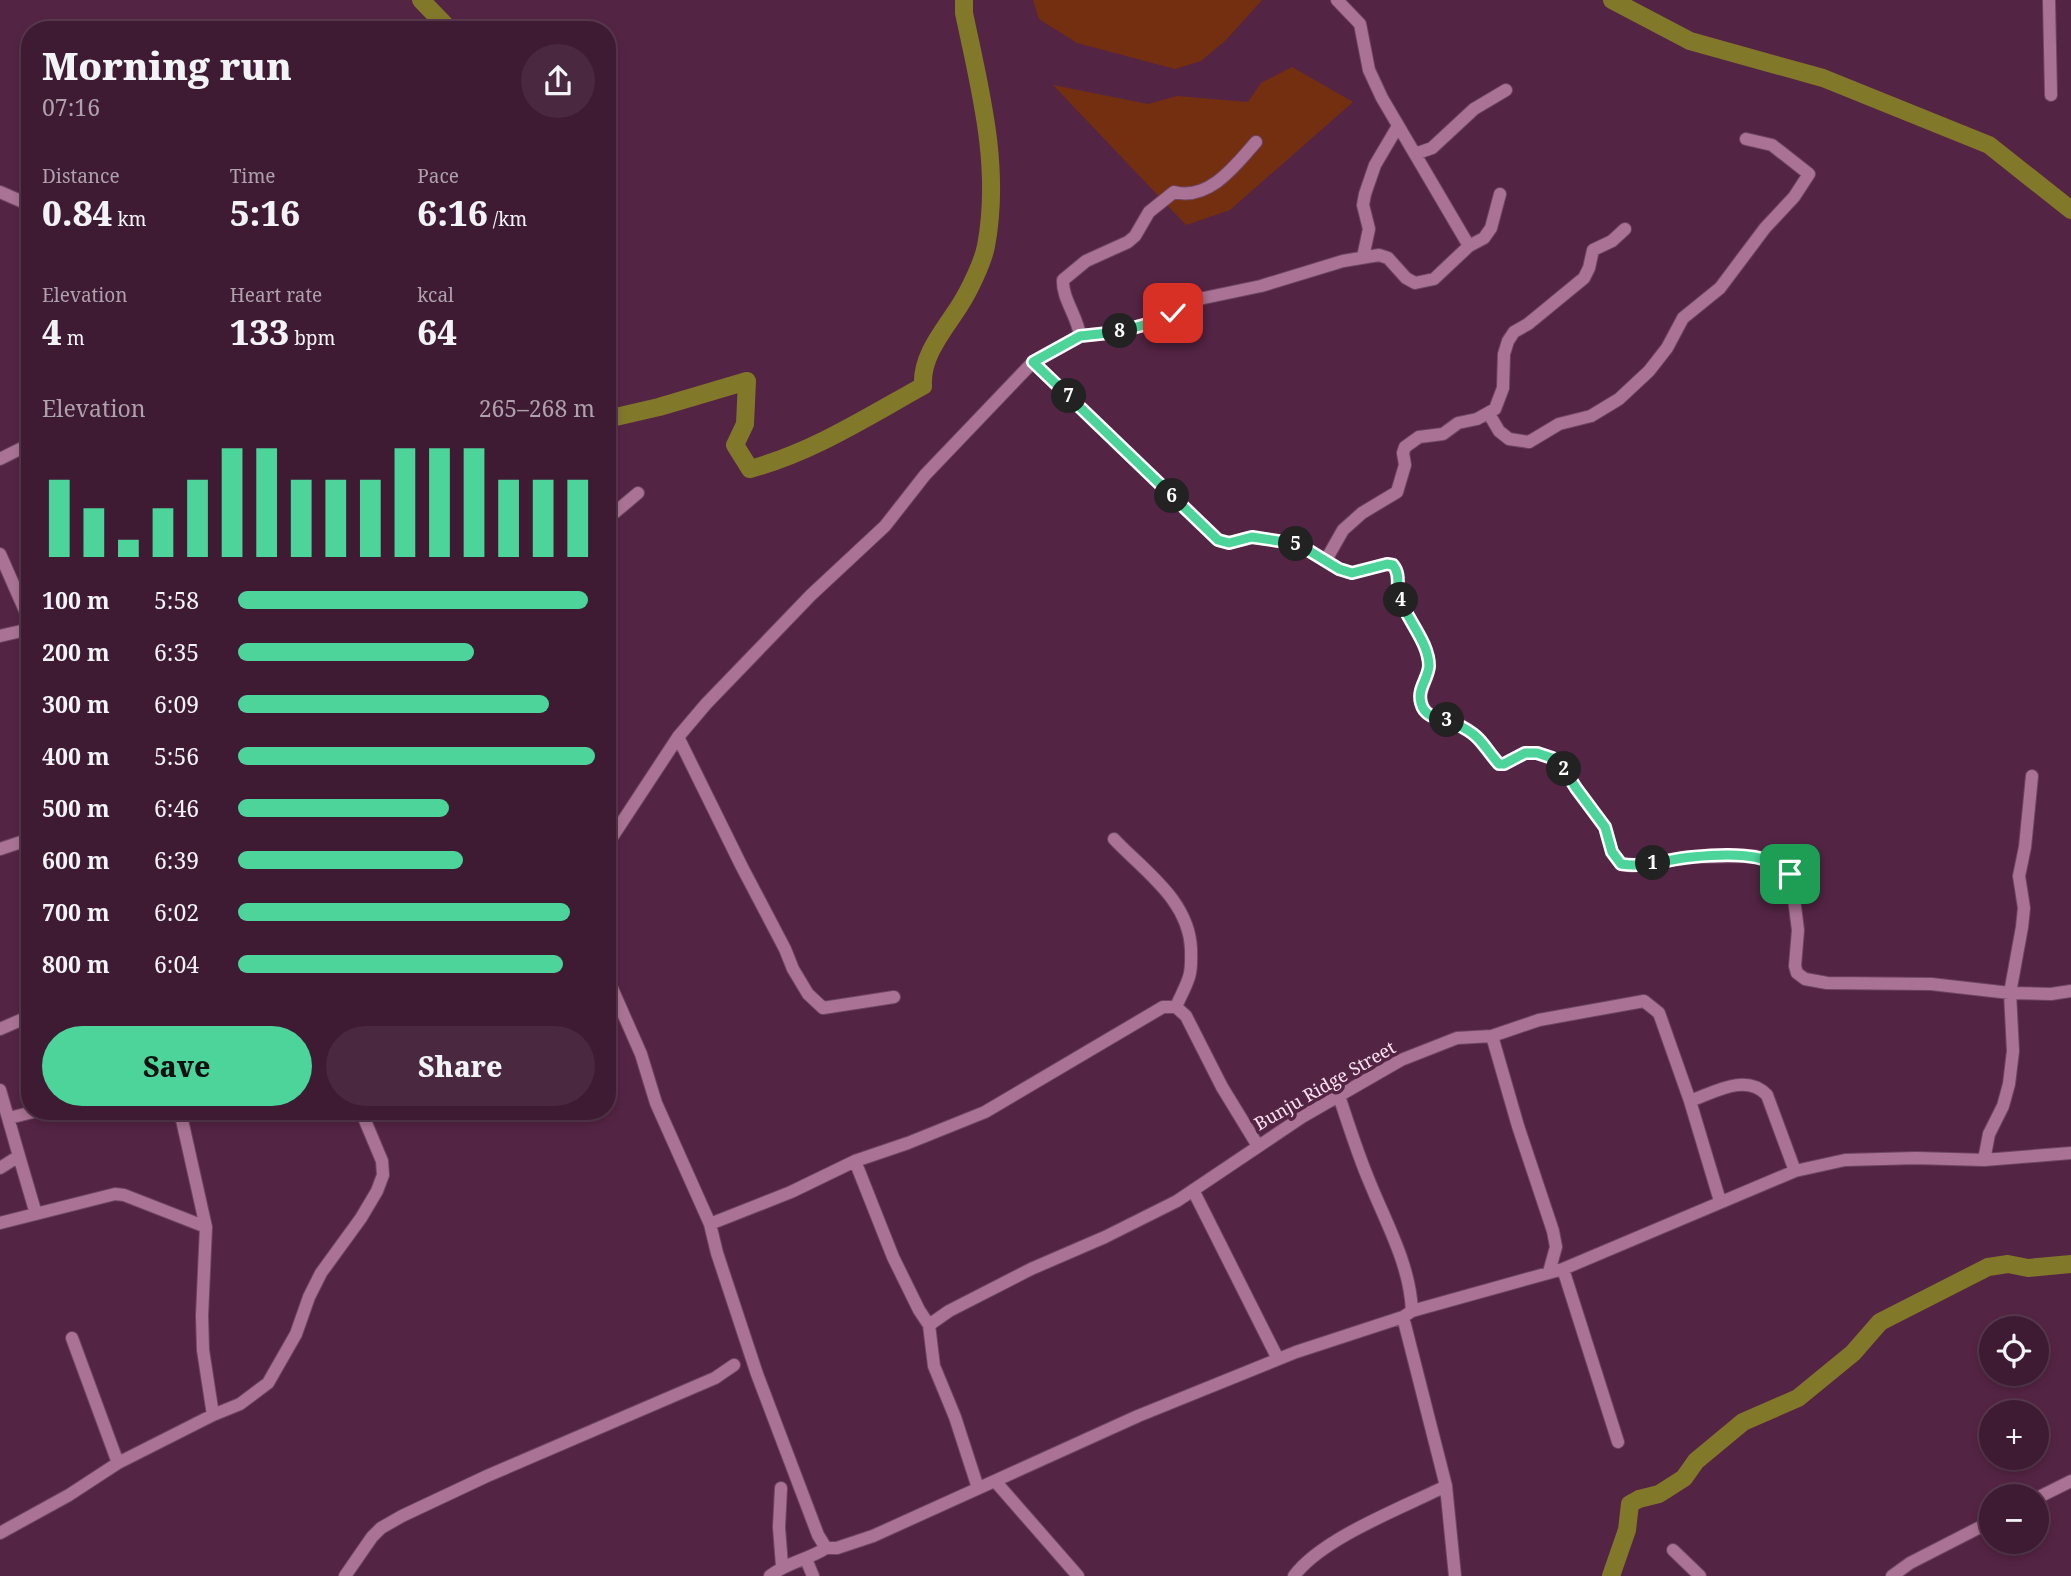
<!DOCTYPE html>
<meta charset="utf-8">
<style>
body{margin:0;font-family:"Noto Serif",serif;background:#4a283f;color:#f1f3f6;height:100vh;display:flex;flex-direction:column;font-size:26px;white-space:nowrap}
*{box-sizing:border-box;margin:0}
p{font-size:23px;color:#ada1ac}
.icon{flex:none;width:38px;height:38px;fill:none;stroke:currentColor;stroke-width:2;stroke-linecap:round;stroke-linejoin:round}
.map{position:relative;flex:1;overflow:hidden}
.sheet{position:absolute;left:21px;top:21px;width:595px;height:1099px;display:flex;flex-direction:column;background:#3f1b33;border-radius:28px;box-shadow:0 4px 10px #0003,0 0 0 2px #58394e}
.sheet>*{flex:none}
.buttons{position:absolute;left:1979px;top:1316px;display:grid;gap:14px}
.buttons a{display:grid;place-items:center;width:70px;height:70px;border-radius:50%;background:#3f1b33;box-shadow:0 4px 10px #0003,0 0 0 2px #58394e;font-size:35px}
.pin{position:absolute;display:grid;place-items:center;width:60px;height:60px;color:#fff;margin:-30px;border-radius:14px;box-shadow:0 4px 10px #0006}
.km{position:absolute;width:35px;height:35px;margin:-18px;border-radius:50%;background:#222;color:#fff;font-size:19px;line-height:35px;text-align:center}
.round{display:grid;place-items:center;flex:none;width:74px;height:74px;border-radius:37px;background:#4a283f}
.overview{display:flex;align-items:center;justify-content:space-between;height:119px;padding:0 21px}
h1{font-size:38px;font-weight:800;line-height:52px}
.stats{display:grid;grid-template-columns:repeat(3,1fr);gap:10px;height:119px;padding:7px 21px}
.stats div{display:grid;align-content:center}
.stats b{font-size:35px;font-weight:800}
.stats small{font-size:19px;font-weight:400}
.stats p{font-size:19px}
.chart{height:196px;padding:14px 21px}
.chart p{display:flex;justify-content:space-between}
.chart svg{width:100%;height:126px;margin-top:7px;stroke:#4cd49b;stroke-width:6}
.button{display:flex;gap:14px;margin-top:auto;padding:14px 21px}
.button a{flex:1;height:80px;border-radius:42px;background:#4cd49b;color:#111;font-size:28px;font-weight:800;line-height:80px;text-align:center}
.button a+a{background:#4a283f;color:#f1f3f6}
ul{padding:0 21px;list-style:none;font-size:23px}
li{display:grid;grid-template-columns:112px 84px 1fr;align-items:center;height:52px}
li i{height:18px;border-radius:9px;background:#4cd49b}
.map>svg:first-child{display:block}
.green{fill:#742f10}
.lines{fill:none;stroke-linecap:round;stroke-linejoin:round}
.river{stroke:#827829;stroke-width:18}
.minor-casing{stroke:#6e4662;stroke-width:14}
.minor{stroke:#aa7395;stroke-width:12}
.route-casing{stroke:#fff;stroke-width:14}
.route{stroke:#4cd49b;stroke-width:9}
.labels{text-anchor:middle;stroke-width:7;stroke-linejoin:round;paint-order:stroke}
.street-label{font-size:18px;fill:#fce2f1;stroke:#542444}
</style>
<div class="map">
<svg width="2071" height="1576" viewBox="0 0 2071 1576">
<rect width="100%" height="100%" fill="#542444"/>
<!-- green -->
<path class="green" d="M1033 0H1262L1226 40 1201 61 1175 69 1077 43 1039 19Z
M1292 67 1353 102 1230 210 1186 225 1053 85 1148 104 1177 96 1248 102 1261 83Z"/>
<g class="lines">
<!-- river -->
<path class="river" d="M421 0 450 30
M1612 0 1690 41 1823 78 1989 145 2071 210
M607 419 659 407 747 381 745 424 735 445 750 469C813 452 867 417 923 386 921 355 945 329 960 305 969 291 983 262 986 246 1001 167 980 89 964 13V0
M1611 1576 1627 1530 1630 1504 1639 1499 1659 1494 1684 1478 1696 1461 1743 1422 1798 1398 1853 1353 1880 1322 1988 1267 2008 1264 2028 1268 2071 1264"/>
<!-- minor casing -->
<g class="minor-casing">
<path id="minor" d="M1337 0 1360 24 1369 70 1382 98 1469 246
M2049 0 2051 95
M1415 154 1432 148 1474 109 1506 90
M0 192 30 205
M1363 257 1369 229 1363 205 1365 194 1375 165 1398 126
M1080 336C1078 317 1062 299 1063 280L1086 261 1128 242 1135 236 1149 212 1174 192C1209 201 1235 166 1256 142
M1033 362 1218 540 1229 543 1252 537 1299 544 1339 569 1352 573 1387 564 1393 565C1401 575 1396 585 1399 596 1406 619 1429 641 1429 666 1428 681 1415 693 1423 707 1430 719 1440 718 1451 721 1478 731 1482 746 1499 764H1504L1525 753H1537L1552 758 1561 764 1576 788 1605 827 1612 852 1621 864 1633 866 1692 857 1755 856 1782 865 1790 874 1793 891 1798 930 1795 966 1797 973 1805 979 1827 983 1931 984 2010 993 2051 994 2071 991
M1489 414 1499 431 1509 439 1529 442 1559 424 1591 416 1619 399 1649 371 1667 348 1683 318 1720 288 1765 228 1794 197 1809 174 1772 145 1746 139
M0 459 30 444
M607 519 638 493
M0 554 30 622
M1326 560 1343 530 1362 513 1397 492 1405 465 1403 453 1405 447 1419 437 1443 434 1458 423 1477 419 1495 409 1503 388 1504 354 1508 341 1514 332 1528 324 1584 278 1589 268 1593 250 1612 241 1625 229
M0 636 30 629
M678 737 742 867 785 949 793 969 808 994 823 1008 894 997
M1114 839C1144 871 1189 900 1191 949 1191 958 1192 968 1189 977 1186 987 1180 997 1176 1007
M607 845 678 737 706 704 811 595 885 526 925 475 1033 362 1080 336 1118 332 1151 323 1199 299 1261 286 1343 261 1379 255 1388 258 1406 278 1415 283 1434 279 1469 246 1484 238 1491 228 1500 194
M0 849 30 839
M607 977 641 1054 656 1103 710 1224 717 1253 757 1374 818 1535 826 1548H837L873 1536 1138 1416 1296 1352 1403 1317 1412 1311 1563 1269 1795 1171 1845 1160 1916 1158 1984 1160 2071 1153
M0 1029 30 1016
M1492 1036 1518 1126 1553 1231 1556 1247 1549 1272
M0 1090 19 1156 0 1168
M1339 1096C1349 1126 1358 1155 1370 1183 1387 1225 1410 1265 1412 1311
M1690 1101C1715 1092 1746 1073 1767 1095L1795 1171
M180 1111 206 1227 202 1316 203 1350 213 1415
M363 1114 377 1111
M9 1118 37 1111
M19 1156 36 1214
M1984 1160 1989 1134 2003 1106 2009 1084 2013 1051 2010 993 2022 927 2024 908 2019 876 2025 847 2032 776
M855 1161 893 1257 919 1310 929 1325 934 1366 955 1417 978 1488
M1193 1190 1278 1359
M0 1223 115 1194 124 1195 206 1227
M710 1224 791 1192 855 1161 908 1143 985 1112 1163 1007H1176L1186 1016 1222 1087 1258 1146
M1563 1269 1618 1442
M1403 1317 1446 1486 1455 1576
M929 1325 949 1311 1031 1269 1105 1237 1177 1201 1302 1117 1401 1060 1457 1038 1492 1036 1539 1020 1644 1001 1659 1013 1690 1101 1720 1201
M72 1338 118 1463
M995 1481 1078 1576
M781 1488 779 1527 782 1566
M2037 1498 2071 1481
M0 1533 69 1495 118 1463 213 1415 240 1404 268 1383 296 1334 309 1297 321 1273 361 1218 377 1191 383 1175 382 1161 361 1111
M1673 1550 1700 1576
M806 1559 813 1576
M345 1576 372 1537 381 1528 402 1516 487 1476 715 1378 734 1365
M770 1576C787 1562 808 1560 826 1548
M1294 1576C1322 1538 1402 1508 1446 1486
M1892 1576 1910 1563 1992 1521"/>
</g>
<!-- minor -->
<use href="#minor" class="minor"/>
</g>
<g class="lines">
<!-- route casing -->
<g class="route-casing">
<path id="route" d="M1173 313 1151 323 1118 332 1080 336 1033 362 1218 540 1229 543 1252 537 1298 544 1339 569 1352 573 1387 564 1393 565C1401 575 1396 585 1399 596 1406 619 1429 642 1429 666 1428 679 1417 689 1421 703 1425 720 1444 718 1456 724 1482 736 1482 745 1499 764H1504L1525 753H1537L1552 758 1561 764 1576 788 1605 827 1612 852 1621 864C1645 868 1668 859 1692 857 1722 854 1769 851 1790 874"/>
</g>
<!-- route -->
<use href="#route" class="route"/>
</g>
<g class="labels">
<!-- street labels -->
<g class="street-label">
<text transform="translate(1325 1086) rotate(-30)" y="6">Bunju Ridge Street</text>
</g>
</g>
</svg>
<div class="buttons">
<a><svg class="icon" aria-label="locate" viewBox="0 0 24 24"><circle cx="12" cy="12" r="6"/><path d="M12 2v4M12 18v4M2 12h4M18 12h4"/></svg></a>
<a>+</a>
<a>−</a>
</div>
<div class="pin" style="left:1790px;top:874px;background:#1e9e55"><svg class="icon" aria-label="arrive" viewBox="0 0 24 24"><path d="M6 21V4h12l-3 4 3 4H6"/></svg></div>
<div class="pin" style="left:1173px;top:313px;background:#d93025"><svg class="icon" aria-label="check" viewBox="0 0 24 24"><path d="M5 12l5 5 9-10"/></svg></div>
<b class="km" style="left:1653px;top:863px">1</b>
<b class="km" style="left:1564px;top:769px">2</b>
<b class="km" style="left:1447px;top:720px">3</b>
<b class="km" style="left:1401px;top:600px">4</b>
<b class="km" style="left:1296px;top:544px">5</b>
<b class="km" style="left:1172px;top:496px">6</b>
<b class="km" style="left:1069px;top:396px">7</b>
<b class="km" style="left:1120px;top:331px">8</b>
<section class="sheet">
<div class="overview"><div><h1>Morning run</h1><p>07:16</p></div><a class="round"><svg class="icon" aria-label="share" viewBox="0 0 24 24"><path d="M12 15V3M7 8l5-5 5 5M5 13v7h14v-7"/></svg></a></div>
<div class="stats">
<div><p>Distance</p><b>0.84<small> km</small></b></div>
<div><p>Time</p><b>5:16</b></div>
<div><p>Pace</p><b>6:16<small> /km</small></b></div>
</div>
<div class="stats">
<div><p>Elevation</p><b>4<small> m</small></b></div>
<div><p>Heart rate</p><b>133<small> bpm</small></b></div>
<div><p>kcal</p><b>64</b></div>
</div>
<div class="chart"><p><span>Elevation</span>265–268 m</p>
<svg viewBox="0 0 160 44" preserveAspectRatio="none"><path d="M5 44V17M15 44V27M25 44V38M35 44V27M45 44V17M55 44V6M65 44V6M75 44V17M85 44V17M95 44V17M105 44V6M115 44V6M125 44V6M135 44V17M145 44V17M155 44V17"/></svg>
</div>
<ul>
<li><b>100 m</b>5:58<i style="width:98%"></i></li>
<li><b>200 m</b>6:35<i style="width:66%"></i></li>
<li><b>300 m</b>6:09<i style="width:87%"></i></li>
<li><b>400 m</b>5:56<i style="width:100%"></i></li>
<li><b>500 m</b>6:46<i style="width:59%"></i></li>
<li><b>600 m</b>6:39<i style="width:63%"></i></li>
<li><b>700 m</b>6:02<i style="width:93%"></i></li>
<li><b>800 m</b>6:04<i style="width:91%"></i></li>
</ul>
<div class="button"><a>Save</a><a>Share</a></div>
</section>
</div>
